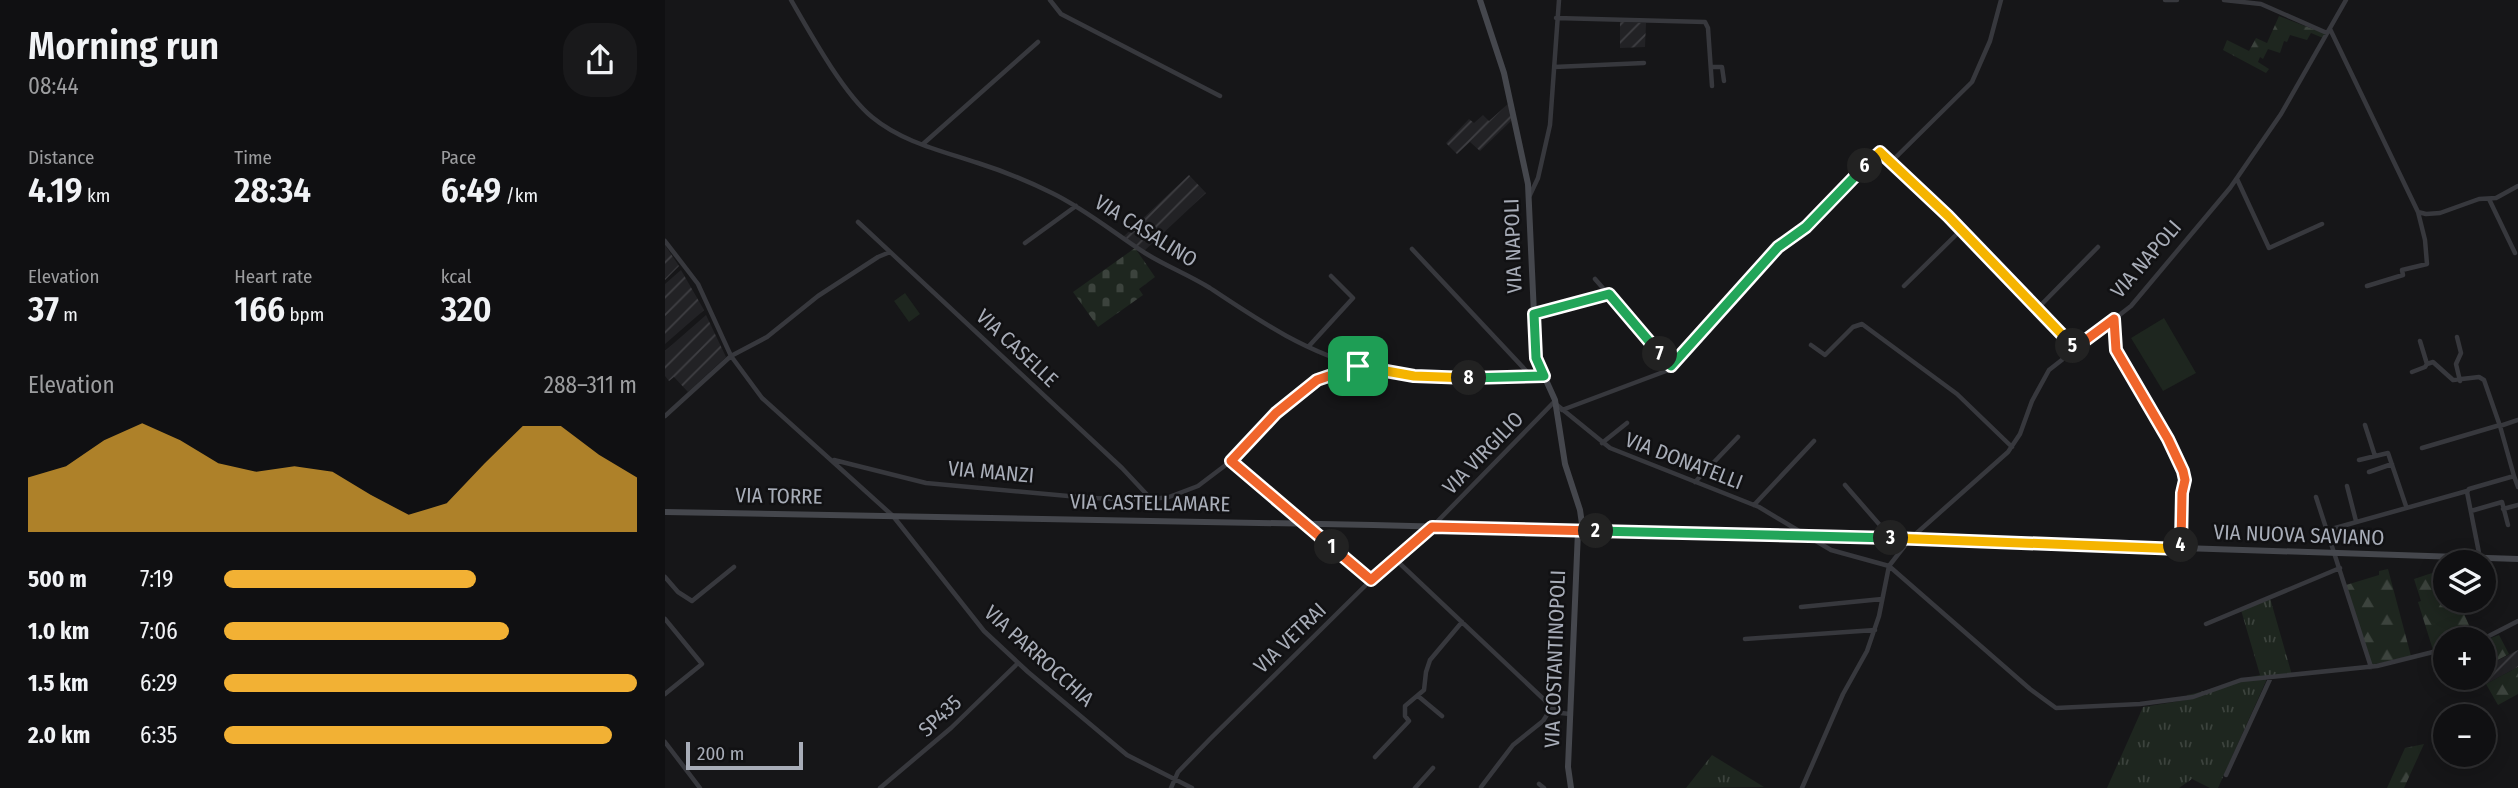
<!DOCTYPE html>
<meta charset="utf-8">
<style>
body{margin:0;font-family:"Fira Sans Condensed",sans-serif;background:#19191b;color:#f1f3f6;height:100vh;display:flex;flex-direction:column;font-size:26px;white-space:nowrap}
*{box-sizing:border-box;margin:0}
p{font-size:23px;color:#9c9d9f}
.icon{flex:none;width:38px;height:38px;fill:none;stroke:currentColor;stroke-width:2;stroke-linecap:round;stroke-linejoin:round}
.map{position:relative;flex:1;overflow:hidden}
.drawer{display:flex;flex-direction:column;background:#101012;width:665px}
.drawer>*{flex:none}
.fabs{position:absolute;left:1768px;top:550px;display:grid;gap:14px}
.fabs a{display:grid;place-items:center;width:63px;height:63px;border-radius:50%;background:#101012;box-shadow:0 4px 18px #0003,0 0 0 2px #303032;font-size:35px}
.scale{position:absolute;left:21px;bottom:18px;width:117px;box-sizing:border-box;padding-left:7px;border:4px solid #a8adb8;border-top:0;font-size:19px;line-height:24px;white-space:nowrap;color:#a8adb8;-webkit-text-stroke:5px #111113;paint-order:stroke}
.pin{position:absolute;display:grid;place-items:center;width:60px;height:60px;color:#fff;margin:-30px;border-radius:14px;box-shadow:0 4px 10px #0006}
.km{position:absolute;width:35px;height:35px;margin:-18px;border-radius:50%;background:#222;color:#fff;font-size:19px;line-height:35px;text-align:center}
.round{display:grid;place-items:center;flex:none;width:74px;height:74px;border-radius:28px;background:#19191b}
.head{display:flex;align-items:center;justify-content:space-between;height:119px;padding:0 28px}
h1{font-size:38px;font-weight:600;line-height:52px}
.metrics{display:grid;grid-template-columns:repeat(3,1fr);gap:10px;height:119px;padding:7px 28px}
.metrics div{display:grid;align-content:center}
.metrics b{font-size:35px;font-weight:600}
.metrics small{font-size:19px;font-weight:400}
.metrics p{font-size:19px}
.chart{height:196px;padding:14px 28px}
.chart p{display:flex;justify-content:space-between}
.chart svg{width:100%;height:126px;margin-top:7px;fill:#f2b134;opacity:.7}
ul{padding:0 28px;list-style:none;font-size:23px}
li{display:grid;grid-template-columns:112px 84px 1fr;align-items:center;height:52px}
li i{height:18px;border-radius:9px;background:#f2b134}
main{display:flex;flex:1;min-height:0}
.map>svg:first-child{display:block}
.industrial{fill:url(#industrial-furrows)}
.grass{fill:url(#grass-tufts)}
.forest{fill:url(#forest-firs)}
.cemetery{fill:url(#cemetery-stones)}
.pitch{fill:#1e261f}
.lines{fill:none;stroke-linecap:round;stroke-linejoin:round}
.street{stroke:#37383d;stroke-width:4.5}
.secondary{stroke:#45474d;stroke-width:6}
.split-1-casing{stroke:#fff;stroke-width:14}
.split-2-casing{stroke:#fff;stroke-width:14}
.split-3-casing{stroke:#fff;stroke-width:14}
.split-4-casing{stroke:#fff;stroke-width:14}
.split-5-casing{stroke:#fff;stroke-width:14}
.split-6-casing{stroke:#fff;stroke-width:14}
.split-7-casing{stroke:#fff;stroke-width:14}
.split-8-casing{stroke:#fff;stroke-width:14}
.split-9-casing{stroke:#fff;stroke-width:14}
.split-1{stroke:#f0652b;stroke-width:9}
.split-2{stroke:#f0652b;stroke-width:9}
.split-3{stroke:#22a559;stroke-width:9}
.split-4{stroke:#f5b400;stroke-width:9}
.split-5{stroke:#f0652b;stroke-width:9}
.split-6{stroke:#f5b400;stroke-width:9}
.split-7{stroke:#22a559;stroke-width:9}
.split-8{stroke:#22a559;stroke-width:9}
.split-9{stroke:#f5b400;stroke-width:9}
.labels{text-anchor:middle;stroke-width:5;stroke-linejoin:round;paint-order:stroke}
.street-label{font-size:21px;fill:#a8adb8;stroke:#111113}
</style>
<main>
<section class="drawer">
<div class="head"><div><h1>Morning run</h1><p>08:44</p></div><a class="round"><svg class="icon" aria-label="share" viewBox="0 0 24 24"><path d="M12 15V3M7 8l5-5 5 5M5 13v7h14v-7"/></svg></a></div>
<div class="metrics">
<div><p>Distance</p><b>4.19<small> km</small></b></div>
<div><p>Time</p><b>28:34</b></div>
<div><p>Pace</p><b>6:49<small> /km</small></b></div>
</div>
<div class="metrics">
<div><p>Elevation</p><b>37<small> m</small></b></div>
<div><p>Heart rate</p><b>166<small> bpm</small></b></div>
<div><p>kcal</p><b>320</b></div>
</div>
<div class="chart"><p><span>Elevation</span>288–311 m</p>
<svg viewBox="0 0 160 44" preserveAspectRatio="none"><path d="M0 44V25L10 21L20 12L30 6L40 12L50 20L60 23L70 21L80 23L90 31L100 38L110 34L120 20L130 7L140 7L150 17L160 25V44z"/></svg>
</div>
<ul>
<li><b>500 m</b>7:19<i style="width:61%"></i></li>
<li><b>1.0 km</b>7:06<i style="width:69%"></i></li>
<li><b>1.5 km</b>6:29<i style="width:100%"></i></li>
<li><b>2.0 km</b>6:35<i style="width:94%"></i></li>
</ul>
</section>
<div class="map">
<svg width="1853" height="788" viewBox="0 0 1853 788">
<defs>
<pattern id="industrial-furrows" width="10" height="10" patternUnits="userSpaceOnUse" patternTransform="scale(1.75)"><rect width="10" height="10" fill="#222225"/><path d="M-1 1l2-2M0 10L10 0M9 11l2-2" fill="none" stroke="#3f3f43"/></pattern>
<pattern id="grass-tufts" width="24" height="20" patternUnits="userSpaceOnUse" patternTransform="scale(1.75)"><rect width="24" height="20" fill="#1e261f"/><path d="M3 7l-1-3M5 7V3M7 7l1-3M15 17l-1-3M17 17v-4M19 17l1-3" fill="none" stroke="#3c433d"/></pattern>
<pattern id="forest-firs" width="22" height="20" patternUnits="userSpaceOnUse" patternTransform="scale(1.75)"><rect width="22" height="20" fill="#1e261f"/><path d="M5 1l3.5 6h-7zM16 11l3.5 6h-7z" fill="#3c433d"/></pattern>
<pattern id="cemetery-stones" width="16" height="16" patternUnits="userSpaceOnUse" patternTransform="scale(1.75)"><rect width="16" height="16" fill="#1e261f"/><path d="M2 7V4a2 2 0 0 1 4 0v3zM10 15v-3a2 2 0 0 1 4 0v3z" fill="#3c433d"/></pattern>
</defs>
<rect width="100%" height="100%" fill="#161618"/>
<!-- industrial -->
<path class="industrial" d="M955 22 981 23 980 47 955 48Z
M843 104 847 120 815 151 805 142 792 154 781 143 804 119 809 123 818 115 824 121Z
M524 175 541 193 479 251 458 237Z
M0 245 14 266 0 280Z
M16 270 39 310 0 344V284Z
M41 315 61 357 23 392 9 377 4 381 0 376V351Z
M1853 650V667L1821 684 1817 677 1818 668Z"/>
<!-- grass -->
<path class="grass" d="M1605 598 1627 675 1601 676V681L1553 788H1545L1527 779 1514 788H1442L1478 707 1521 700 1522 695C1547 690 1570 680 1595 675L1576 610Z
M1047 755 1099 787 1021 788Z"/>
<!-- forest -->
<path class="forest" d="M1614 16 1661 34 1658 38 1646 33 1642 40 1625 35 1622 42 1619 41 1615 53 1603 49 1598 59 1595 57 1593 62 1604 69 1601 73 1558 50 1562 40 1584 51 1591 38 1602 43Z
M1723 569 1746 656 1706 665 1681 585 1714 575V571Z
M1779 569 1780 600H1793L1810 639H1780V648L1768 650 1753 602 1756 601 1749 579Z
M1834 635 1844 654 1818 668V641Z
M1853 667V694L1833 705 1821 684Z
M1759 744 1739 788H1722L1740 748Z"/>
<!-- cemetery -->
<path class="cemetery" d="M470 248 490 277 474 289 478 295 433 327 408 292Z"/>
<!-- pitch -->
<path class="pitch" d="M240 293 255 314 244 322 229 301Z
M1499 318 1531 373 1498 391 1466 338Z"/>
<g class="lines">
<!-- street -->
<path class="street" d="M126 0C145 33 178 93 207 117 237 142 277 151 313 163 338 171 363 181 387 193 420 209 449 233 480 253 501 266 524 275 545 288 593 320 643 354 700 367 757 382 820 380 879 376
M385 0 396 14 555 96
M1500 0H1512
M1559 0 1596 4 1662 33
M891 18 1040 22 1043 28 1047 86
M1665 29 1753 212 1761 214 1775 213 1814 199 1831 198 1853 186
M889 67 979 63
M1046 67H1057L1059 81
M258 144 373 42
M1226 162 1307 82 1325 41 1336 0
M1572 179 1604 248 1657 224
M865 195 873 178 885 125 894 0
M1824 199 1850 253
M193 222 457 468 487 500
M0 241 33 284 66 356 97 398 228 516 319 631 363 672 462 755 527 788
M360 243 411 206
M747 249 866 376
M930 279 1006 366
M1239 286 1296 230
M1702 286 1738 275 1737 270 1762 264 1760 240 1753 212
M1372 309 1433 247
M869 314 944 294
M1449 320 1451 350 1503 439 1518 471 1520 480 1517 493 1516 548
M1792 337 1796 353 1791 364 1795 381
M1755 341 1762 364 1768 362 1788 380 1814 377 1819 380 1835 426
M1146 345 1160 355 1188 327 1197 324 1292 394 1347 447
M644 346 688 298 666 276
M1747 372 1760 367 1762 364
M892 405 945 448 1094 507 1166 550 1224 566 1365 689 1391 708 1475 704 1528 697 1576 680 1712 666 1780 649
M897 410 1001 371 1113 247 1141 227 1181 184 1215 152 1283 216 1410 348
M0 416 66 356 102 337 153 296 213 257 225 252
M1700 425 1710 456
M937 443 962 423
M1757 448 1835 425
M169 460 261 483 425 498 479 500 504 497 533 486 566 461 611 413 652 380 692 366
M1694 460 1723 453 1741 506
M566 461 706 580
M1704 472 1727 464
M1849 476 1853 487
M1030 482 1073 437
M1180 485 1227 539
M1682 486 1691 521
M1651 497 1706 667
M1089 505 1149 441
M1838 509 1853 505
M1806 511 1837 502 1843 525
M1663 530 1802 491
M1815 558 1802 492 1804 489 1849 476 1835 426 1853 420
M730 559 887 707 896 713 905 714
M0 577 13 592 27 601 69 567
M1136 607 1217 599
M0 619 37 664 0 694
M1541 624 1675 568
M1080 639 1210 630
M1818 639 1853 621
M753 696 777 716
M0 742 35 788
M710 757 744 721 740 716V706L759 690 761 672 765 660 797 622
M1561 775 1606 677
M874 784 879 788
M816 787 848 745 878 721 887 707
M215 788 286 728 353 663
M506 788 513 772 546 738 706 580 767 527 890 401
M750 788 768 768
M1137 788 1178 694 1202 651 1214 616 1224 566 1245 539 1343 452 1355 434 1367 401 1384 370 1466 306 1565 188 1616 114 1681 0"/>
<!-- secondary -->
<path class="secondary" d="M815 0 839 73 863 184 871 358 890 400 900 464 915 510 918 531
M0 512 708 525 1245 539 1853 559
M906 788 903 767 913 531"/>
</g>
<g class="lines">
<!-- split-1 casing -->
<g class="split-1-casing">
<path id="split-1" d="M667 547 566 461 611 413 652 380 693 366"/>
</g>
<!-- split-2 casing -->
<g class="split-2-casing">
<path id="split-2" d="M667 547 706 580 767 527 931 531"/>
</g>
<!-- split-3 casing -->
<g class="split-3-casing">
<path id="split-3" d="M931 531 1226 538"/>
</g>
<!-- split-4 casing -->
<g class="split-4-casing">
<path id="split-4" d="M1226 538 1516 549V545"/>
</g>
<!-- split-5 casing -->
<g class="split-5-casing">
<path id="split-5" d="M1408 346 1410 348 1449 319 1451 350 1503 439 1518 471 1520 480 1517 493 1516 545"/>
</g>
<!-- split-6 casing -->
<g class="split-6-casing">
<path id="split-6" d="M1200 166 1215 152 1283 216 1408 346"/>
</g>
<!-- split-7 casing -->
<g class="split-7-casing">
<path id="split-7" d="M995 354 1006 366 1113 247 1141 227 1200 166"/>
</g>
<!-- split-8 casing -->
<g class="split-8-casing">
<path id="split-8" d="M804 378 879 376 871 358 869 314 944 294 995 354"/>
</g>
<!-- split-9 casing -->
<g class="split-9-casing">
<path id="split-9" d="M693 366 749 376 804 378"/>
</g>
<!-- split-1 -->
<use href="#split-1" class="split-1"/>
<!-- split-2 -->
<use href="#split-2" class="split-2"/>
<!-- split-3 -->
<use href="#split-3" class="split-3"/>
<!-- split-4 -->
<use href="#split-4" class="split-4"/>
<!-- split-5 -->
<use href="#split-5" class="split-5"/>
<!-- split-6 -->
<use href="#split-6" class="split-6"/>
<!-- split-7 -->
<use href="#split-7" class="split-7"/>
<!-- split-8 -->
<use href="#split-8" class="split-8"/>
<!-- split-9 -->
<use href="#split-9" class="split-9"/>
</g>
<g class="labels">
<!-- street labels -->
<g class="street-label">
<text transform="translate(481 231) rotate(32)" y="7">VIA CASALINO</text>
<text transform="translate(848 246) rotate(-92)" y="7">VIA NAPOLI</text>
<text transform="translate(1481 259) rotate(-49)" y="7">VIA NAPOLI</text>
<text transform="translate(352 348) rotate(43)" y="7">VIA CASELLE</text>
<text transform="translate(818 453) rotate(-46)" y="7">VIA VIRGILIO</text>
<text transform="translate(1019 461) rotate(21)" y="7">VIA DONATELLI</text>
<text transform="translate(326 472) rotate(5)" y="7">VIA MANZI</text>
<text transform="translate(114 496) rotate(1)" y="7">VIA TORRE</text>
<text transform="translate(485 503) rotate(1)" y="7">VIA CASTELLAMARE</text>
<text transform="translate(1634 535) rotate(2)" y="7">VIA NUOVA SAVIANO</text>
<text transform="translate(625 638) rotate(-44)" y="7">VIA VETRAI</text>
<text transform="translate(374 656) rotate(42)" y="7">VIA PARROCCHIA</text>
<text transform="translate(890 659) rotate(-88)" y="7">VIA COSTANTINOPOLI</text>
<text transform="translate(275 716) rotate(-43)" y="7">SP435</text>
</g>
</g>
</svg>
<div class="fabs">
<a><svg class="icon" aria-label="layers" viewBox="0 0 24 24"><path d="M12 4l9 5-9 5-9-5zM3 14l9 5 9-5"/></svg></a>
<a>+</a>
<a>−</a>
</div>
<div class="scale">200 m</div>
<div class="pin" style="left:693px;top:366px;background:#1e9e55"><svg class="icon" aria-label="arrive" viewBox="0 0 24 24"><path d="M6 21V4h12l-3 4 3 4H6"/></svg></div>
<b class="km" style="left:667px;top:547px">1</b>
<b class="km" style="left:931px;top:531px">2</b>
<b class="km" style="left:1226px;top:538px">3</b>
<b class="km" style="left:1516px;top:545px">4</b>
<b class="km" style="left:1408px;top:346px">5</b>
<b class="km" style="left:1200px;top:166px">6</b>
<b class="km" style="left:995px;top:354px">7</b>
<b class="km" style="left:804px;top:378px">8</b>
</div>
</main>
